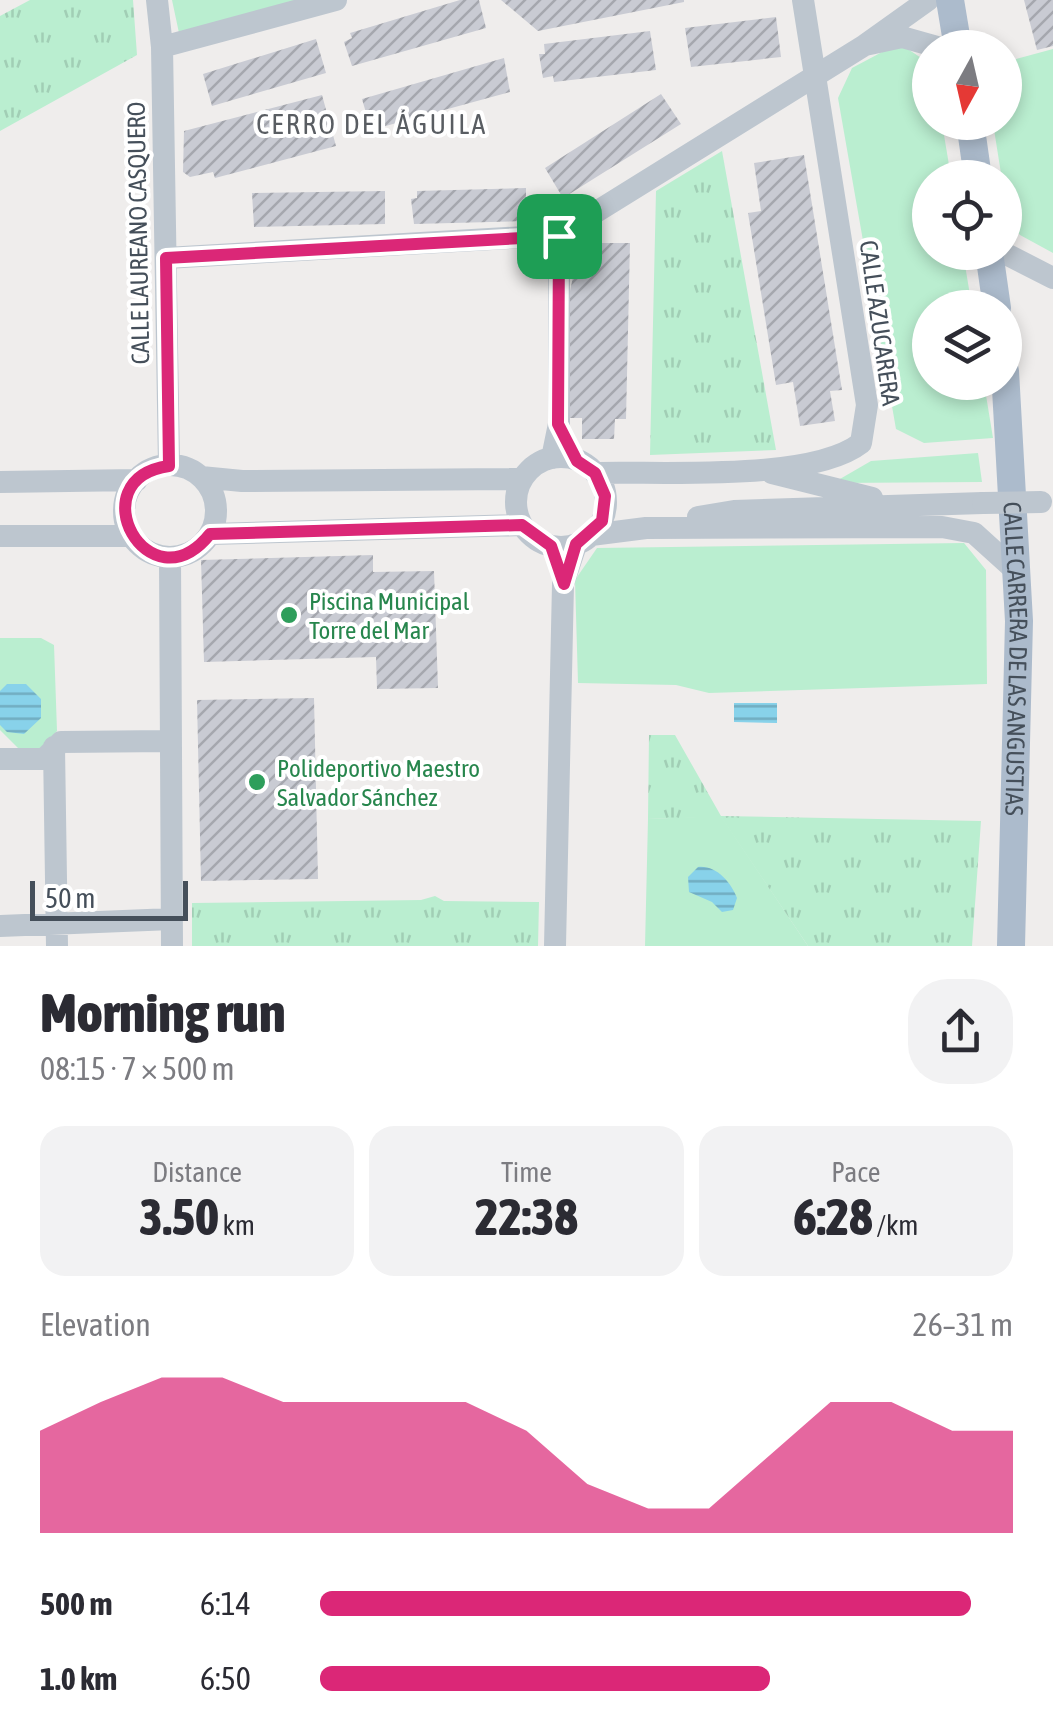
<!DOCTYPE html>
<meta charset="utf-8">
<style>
body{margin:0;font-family:"Asap Condensed",sans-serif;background:#f2f2f3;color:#2b2b33;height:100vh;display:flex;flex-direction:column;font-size:38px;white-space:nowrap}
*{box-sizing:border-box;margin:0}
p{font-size:32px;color:#7c7c81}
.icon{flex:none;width:55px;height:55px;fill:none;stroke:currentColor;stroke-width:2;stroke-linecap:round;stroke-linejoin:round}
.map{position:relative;height:946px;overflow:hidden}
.panel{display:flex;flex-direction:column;background:#fff;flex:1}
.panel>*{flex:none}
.needle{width:65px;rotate:188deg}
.fabs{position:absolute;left:912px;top:30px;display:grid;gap:20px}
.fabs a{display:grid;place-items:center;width:110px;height:110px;border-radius:50%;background:#fff;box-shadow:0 5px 15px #0003;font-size:50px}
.scale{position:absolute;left:30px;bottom:25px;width:158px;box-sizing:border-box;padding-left:10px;border:5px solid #454f5a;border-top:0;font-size:28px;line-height:35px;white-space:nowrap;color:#454f5a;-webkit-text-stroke:8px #fff;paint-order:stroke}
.pin{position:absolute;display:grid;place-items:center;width:85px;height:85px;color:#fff;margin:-42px;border-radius:20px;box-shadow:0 5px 15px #0006}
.round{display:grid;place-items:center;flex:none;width:105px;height:105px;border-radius:40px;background:#f2f2f3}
.overview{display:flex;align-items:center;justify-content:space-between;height:170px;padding:0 40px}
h1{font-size:55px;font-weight:800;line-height:75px}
.stats{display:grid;grid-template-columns:repeat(3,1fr);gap:15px;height:170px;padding:10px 40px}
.stats div{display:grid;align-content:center;border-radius:25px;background:#f2f2f3;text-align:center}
.stats b{font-size:50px;font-weight:800}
.stats small{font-size:28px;font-weight:400}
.stats p{font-size:28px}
.chart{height:280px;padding:20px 40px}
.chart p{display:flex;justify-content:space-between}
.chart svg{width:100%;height:180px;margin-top:10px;fill:#db2777;opacity:.7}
ul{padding:0 40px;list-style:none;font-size:32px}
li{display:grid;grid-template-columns:160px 120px 1fr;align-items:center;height:75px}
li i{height:25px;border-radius:12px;background:#db2777}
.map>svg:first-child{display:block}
.grass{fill:#baeed0}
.park{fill:url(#park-tufts)}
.water{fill:url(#water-rules)}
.building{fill:url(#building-hatch)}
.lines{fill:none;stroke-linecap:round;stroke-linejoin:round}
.minor{stroke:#bdc6cf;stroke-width:22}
.major{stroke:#acbbcc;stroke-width:28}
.minor-bridge{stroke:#bdc6cf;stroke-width:22}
.route-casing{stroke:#fff;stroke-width:20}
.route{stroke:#db2777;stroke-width:12}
.leisure-dot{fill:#2e9e5b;stroke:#fff;stroke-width:4}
.labels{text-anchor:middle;stroke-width:8;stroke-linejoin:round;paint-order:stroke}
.street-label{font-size:25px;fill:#454f5a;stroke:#fff}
.leisure-label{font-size:25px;fill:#27864d;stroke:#fff;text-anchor:start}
.neighbourhood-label{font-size:28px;letter-spacing:2.5px;fill:#595d62;stroke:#fff}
</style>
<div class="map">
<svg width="1053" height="946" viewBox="0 0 1053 946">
<defs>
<pattern id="park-tufts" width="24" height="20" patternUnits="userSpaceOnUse" patternTransform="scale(2.5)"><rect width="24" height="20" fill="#baeed0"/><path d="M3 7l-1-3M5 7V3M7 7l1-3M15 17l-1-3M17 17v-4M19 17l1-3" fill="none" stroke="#a1ceb5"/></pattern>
<pattern id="water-rules" width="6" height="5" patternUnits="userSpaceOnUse" patternTransform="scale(2.5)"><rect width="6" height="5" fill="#88d2ea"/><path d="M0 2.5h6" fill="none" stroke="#71adc1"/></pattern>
<pattern id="building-hatch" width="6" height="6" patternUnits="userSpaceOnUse" patternTransform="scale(2.5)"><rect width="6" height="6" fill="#c9cbd3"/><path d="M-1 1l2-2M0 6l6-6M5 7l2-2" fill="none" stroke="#a5a7ae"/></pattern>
</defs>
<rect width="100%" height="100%" fill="#efedec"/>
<!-- grass -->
<path class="grass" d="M172 0H311L179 33Z
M899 43 930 64V122L942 123 951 177 930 178V252L963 253 972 307 930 308V382L984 383 993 438 924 443 896 429 838 98 852 68Z
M1053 49V253L1020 235 1009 224 993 123 1005 122V62Z
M978 453 982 482 833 483 871 461Z
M964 543 986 570 987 684 709 693 676 685 578 683 575 580 597 548Z
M0 638H41L54 645 57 731 38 752H22L0 730Z
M721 816 808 946H645L648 819Z"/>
<!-- park -->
<path class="park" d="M30 0H133L137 55 0 131V16Z
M722 151 776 450 650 455 656 191Z
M649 735H675L721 816 981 821 972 946H808L721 817 648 819Z
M435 896 444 901 539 902 538 946H192V903L421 900Z"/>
<!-- water -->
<path class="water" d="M7 684H26L41 699V718L24 734 7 732 0 725V691Z
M734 703H777V723L734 722Z
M698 867C716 865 731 882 737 898L733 910 722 912 712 902 689 892 688 877Z"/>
<!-- building -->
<path class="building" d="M460 0H479L486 28 352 66 344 42 352 38 350 33Z
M501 0H684V2L538 31Z
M1024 0H1053V46L1037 50Z
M776 17 781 57 691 67 685 28Z
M650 31 656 70 554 82 553 76 543 78 539 54H545L544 44Z
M316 39 326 73 212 106 203 74Z
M504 58 510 92 371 130 362 99Z
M661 94 681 124 563 198 545 168Z
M322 95 336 146 215 178 213 172 190 177 183 172 184 131Z
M804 155 842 390 830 391 835 421 800 426 793 382 776 385 748 213 761 211 754 163Z
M526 188V221L414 224 411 199 417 198V191Z
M385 191V224L254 227 252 193Z
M580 243H630L626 419H615L614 439H582V418H567L569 296Z
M373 555V572L434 571 438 688 377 689 376 657 204 662 201 560Z
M314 698 318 879 201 881 197 700Z"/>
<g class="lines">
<!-- minor -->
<path class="minor" d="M157 0 162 47 169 465
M928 0 865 45 902 37 941 48
M162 47 336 0
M1002 252 1053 278
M166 258 559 235 865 45
M516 502a45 45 0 1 1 90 0a45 45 0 1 1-90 0Z
M552 458 559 424V235
M124 511a46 46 0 1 1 92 0a46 46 0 1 1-92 0Z
M595 473C661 471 811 482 861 443L867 405 803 0
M772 473 872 498
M201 477 242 481 522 479
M0 482 137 480
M698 517 734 511 983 503
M210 534 522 525
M591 535 646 528 942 527 974 533 1015 570
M0 536H131
M170 557 172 946
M54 747 57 946
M0 759H44L61 742 169 741
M0 926 172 919
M555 946 563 584 576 545"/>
<!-- major -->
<g class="major">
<path d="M950 0 958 48"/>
<path d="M970 122 978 178"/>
<path d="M989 252 997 308"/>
<path id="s1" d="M1005 371 1019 621 1011 946"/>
</g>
<!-- minor-bridge -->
<path class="minor-bridge" d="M983 503 1041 502"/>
</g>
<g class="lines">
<!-- route casing -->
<g class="route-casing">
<path id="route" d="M559 236 558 424 577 461 595 473 605 496 602 521 576 544 564 584 551 546 522 525 210 534C149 610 77 479 169 466L166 258Z"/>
</g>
<!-- route -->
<use href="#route" class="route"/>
</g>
<!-- markers -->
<g class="leisure-dot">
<circle cx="289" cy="615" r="10"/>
<circle cx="257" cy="782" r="10"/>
</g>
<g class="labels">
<!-- street labels -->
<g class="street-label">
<text transform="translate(138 233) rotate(-91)" y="9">CALLE LAUREANO CASQUERO</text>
<text transform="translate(880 323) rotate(82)" y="9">CALLE AZUCARERA</text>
<text dy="9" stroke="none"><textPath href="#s1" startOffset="288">CALLE CARRERA DE LAS ANGUSTIAS</textPath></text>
</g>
<!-- leisure labels -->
<g class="leisure-label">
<text x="309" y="610">Piscina Municipal<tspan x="309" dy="29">Torre del Mar</tspan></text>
<text x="277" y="777">Polideportivo Maestro<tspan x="277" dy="29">Salvador Sánchez</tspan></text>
</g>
<!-- neighbourhood labels -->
<g class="neighbourhood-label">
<text x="372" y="134">CERRO DEL ÁGUILA</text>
</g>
</g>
</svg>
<div class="fabs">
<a><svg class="needle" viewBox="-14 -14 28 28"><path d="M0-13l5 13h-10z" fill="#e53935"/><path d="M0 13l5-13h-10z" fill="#7c7c81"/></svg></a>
<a><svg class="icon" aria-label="locate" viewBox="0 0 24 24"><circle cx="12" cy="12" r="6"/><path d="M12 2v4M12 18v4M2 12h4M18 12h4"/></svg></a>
<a><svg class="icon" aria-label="layers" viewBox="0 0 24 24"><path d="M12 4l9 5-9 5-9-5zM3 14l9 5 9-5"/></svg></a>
</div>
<div class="scale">50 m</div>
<div class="pin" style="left:559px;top:236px;background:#1e9e55"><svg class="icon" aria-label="arrive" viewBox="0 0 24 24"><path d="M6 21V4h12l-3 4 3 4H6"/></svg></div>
</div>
<section class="panel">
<div class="overview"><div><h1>Morning run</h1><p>08:15 · 7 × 500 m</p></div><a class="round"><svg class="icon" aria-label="share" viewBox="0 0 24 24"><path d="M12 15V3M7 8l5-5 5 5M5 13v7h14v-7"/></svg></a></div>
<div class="stats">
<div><p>Distance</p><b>3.50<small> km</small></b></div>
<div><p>Time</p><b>22:38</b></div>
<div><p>Pace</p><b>6:28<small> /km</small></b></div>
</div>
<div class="chart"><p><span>Elevation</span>26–31 m</p>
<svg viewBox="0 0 160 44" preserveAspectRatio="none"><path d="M0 44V19L10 12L20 6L30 6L40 12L50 12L60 12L70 12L80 19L90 32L100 38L110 38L120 25L130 12L140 12L150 19L160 19V44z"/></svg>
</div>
<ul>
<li><b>500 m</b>6:14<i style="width:94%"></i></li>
<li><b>1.0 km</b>6:50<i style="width:65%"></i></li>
</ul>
</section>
